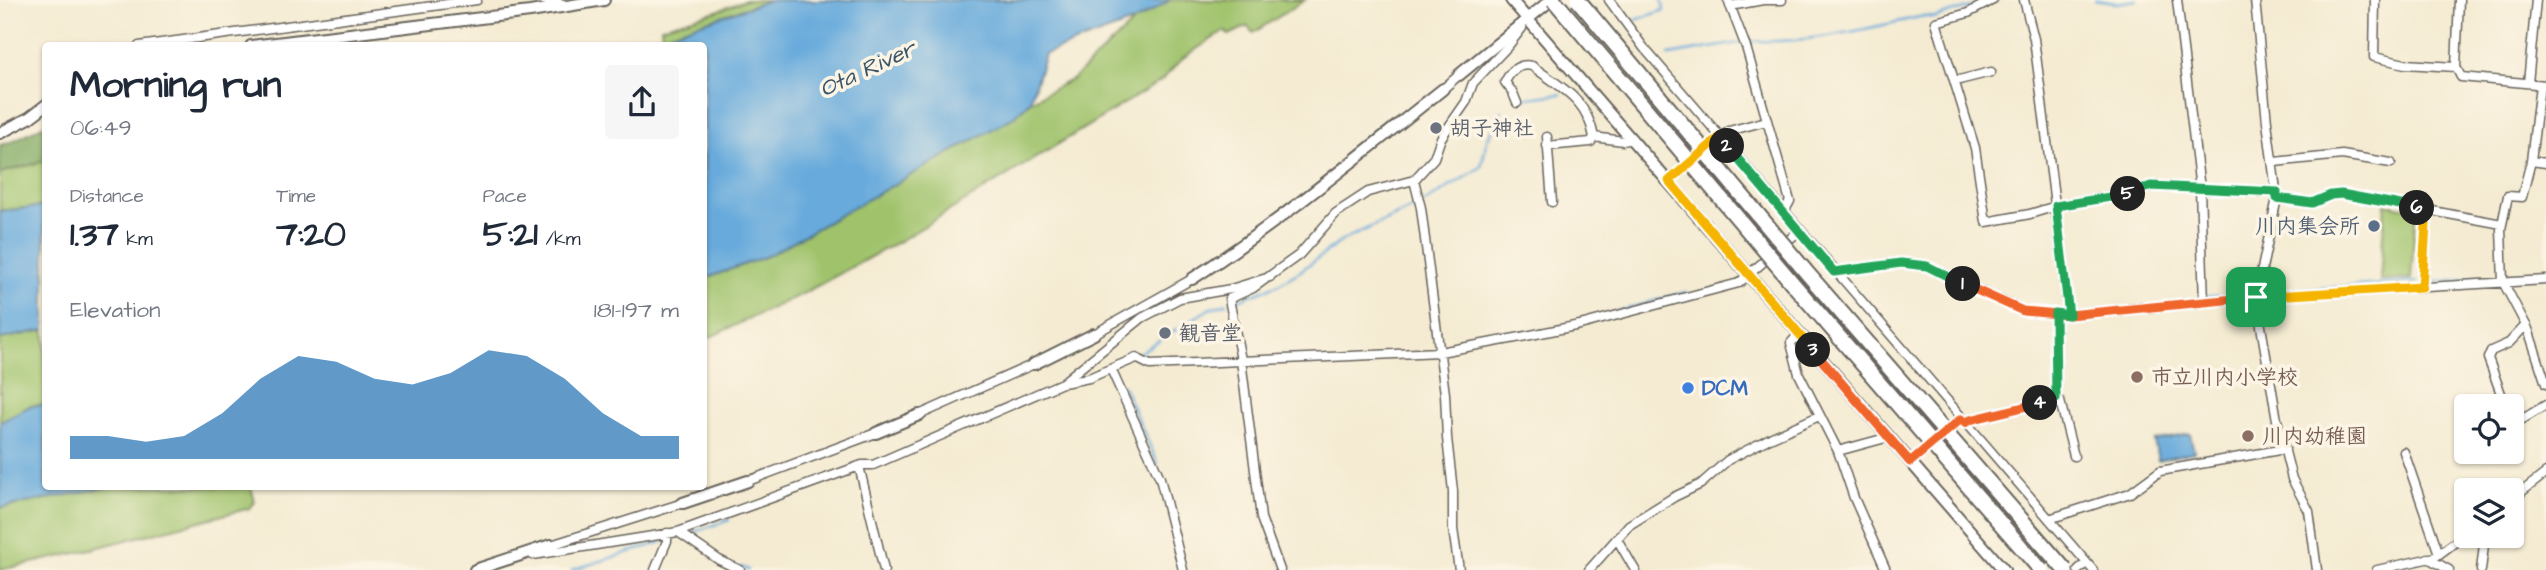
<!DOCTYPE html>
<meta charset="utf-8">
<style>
body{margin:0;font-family:"Architects Daughter","Klee One",sans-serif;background:#f6f6f7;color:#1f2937;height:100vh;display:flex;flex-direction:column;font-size:26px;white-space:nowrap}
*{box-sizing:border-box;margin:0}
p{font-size:23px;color:#747a83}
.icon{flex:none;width:38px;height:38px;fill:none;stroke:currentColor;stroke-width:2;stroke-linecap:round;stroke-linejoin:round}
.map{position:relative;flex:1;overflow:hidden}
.side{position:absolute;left:42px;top:42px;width:665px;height:448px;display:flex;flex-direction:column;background:#fff;border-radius:7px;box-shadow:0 2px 5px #0004}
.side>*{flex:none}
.fabs{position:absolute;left:2454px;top:394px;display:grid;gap:14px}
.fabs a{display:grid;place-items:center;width:70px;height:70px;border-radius:7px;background:#fff;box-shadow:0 2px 5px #0004;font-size:35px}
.pin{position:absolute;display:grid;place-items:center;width:60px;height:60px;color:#fff;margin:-30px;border-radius:14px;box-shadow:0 4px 10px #0006}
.km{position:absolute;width:35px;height:35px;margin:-18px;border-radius:50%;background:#222;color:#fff;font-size:19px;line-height:35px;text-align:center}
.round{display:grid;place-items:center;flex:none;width:74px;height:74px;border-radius:7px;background:#f6f6f7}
.overview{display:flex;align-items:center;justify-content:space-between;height:119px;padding:0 28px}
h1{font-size:38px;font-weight:700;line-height:52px}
.metrics{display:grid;grid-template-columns:repeat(3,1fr);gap:10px;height:119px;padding:7px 28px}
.metrics div{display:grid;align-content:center}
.metrics b{font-size:35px;font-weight:700}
.metrics small{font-size:19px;font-weight:400}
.metrics p{font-size:19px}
.chart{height:196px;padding:14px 28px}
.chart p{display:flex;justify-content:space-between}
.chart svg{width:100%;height:126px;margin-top:7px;fill:#1f6fb2;opacity:.7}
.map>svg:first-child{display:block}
.green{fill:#9fc26b;stroke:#5e6f44;stroke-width:2}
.forest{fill:#7fa85f;stroke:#4e623e;stroke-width:2}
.water{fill:#67aadc;stroke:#42637c;stroke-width:2}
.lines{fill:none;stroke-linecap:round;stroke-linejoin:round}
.stream{stroke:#67aadc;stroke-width:2.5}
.street-casing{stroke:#68645c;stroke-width:11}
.secondary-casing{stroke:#68645c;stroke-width:14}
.street{stroke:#fff;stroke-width:8}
.secondary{stroke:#fff;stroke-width:10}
.highway-bridge-casing{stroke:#68645c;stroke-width:18;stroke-linecap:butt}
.highway-bridge{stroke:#fff;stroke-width:14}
.split-1-casing{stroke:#fff;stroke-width:14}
.split-2-casing{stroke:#fff;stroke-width:14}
.split-3-casing{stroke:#fff;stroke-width:14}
.split-4-casing{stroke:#fff;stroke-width:14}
.split-5-casing{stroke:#fff;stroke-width:14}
.split-6-casing{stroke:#fff;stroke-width:14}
.split-7-casing{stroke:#fff;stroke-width:14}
.split-1{stroke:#f0652b;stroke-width:9}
.split-2{stroke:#22a559;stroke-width:9}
.split-3{stroke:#f5b400;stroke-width:9}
.split-4{stroke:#f0652b;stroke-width:9}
.split-5{stroke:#22a559;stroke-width:9}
.split-6{stroke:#22a559;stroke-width:9}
.split-7{stroke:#f5b400;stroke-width:9}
.worship-dot{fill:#6b7280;stroke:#fcf5e5;stroke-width:2.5}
.service-dot{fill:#5c6f8a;stroke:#fcf5e5;stroke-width:2.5}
.education-dot{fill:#8d6e63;stroke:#fcf5e5;stroke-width:2.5}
.shop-dot{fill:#3f7fe0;stroke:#fcf5e5;stroke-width:2.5}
.labels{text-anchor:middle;stroke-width:7;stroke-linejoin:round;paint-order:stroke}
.worship-label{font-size:21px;font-weight:bold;fill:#5b616d;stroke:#fcf5e5;text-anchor:start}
.service-label{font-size:21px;font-weight:bold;fill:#4e5e75;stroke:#fcf5e5;text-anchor:end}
.education-label{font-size:21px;font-weight:bold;fill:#785e54;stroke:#fcf5e5;text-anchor:start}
.shop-label{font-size:21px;font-weight:bold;fill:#366cbe;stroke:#fcf5e5;text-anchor:start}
.water-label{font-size:23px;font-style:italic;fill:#3a5569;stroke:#fcf5e5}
</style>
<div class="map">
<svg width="2546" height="570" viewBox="0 0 2546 570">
<rect width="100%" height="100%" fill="#fcf5e5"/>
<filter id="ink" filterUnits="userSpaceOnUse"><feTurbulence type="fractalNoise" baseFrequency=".0143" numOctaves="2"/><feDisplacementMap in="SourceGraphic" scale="14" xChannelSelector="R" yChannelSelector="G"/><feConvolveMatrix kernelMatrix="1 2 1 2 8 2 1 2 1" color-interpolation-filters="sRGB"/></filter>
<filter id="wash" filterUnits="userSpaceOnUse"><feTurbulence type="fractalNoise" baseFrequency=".00686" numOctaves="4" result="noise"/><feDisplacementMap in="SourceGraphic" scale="28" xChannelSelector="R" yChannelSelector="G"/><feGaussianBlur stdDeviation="1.57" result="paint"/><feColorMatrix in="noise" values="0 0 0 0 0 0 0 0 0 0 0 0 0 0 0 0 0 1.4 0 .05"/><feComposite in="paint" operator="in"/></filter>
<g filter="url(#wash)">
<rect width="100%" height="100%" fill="#f4ebd2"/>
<!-- green -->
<path class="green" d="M746 0H770L662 36 661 27 717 11Z
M1170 0H1305L1253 33 1248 26 1229 35 1224 31 1183 58 1161 81 900 241 804 293 704 340V279L767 256 1012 118 1030 101 1073 79 1135 21Z
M45 161V206L0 211V173Z
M2385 204 2416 209 2411 279 2380 281Z
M45 330V405L30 406 0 422V339Z
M109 486 251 487 255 502 250 508 76 553 0 570V508Z"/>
<!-- forest -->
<path class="forest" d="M44 125 45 161 0 173V145L11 142Z"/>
<!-- water -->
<path class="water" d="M770 0H1170L1135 21 1045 54 1030 101 1012 118 767 256 704 279V46L656 45 662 36Z
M45 206V330L0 339V211Z
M45 405 46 486 109 487 0 508V422L30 406Z
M2190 434 2194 452 2158 460 2154 441Z"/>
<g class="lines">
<!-- stream -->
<path class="stream" d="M2095 0 2116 3 2137 0
M1636 20 1664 10 1662 0
M1748 41C1811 44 1863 29 1924 16L1935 18 1971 7
M1669 55 1739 43
M1518 99 1561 94
M1424 203 1481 167 1487 140 1502 111
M1840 267 1851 266
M2505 278 2544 276
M2432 282 2492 278
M2261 292 2417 282
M2205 297 2242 294
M1233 302 1277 285 1299 272 1343 240 1417 206
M1608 314 1686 292
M1139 353 1209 309 1227 303
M1122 384 1158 464
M1164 480 1173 514
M688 534 729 520
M741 567 748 570
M572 570 662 542"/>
</g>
</g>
<g filter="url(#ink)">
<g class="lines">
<!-- street casing -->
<g class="street-casing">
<path id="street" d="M543 0 563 4
M1609 0 1644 48 2093 570
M1728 0 1746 47 1790 201 1784 212
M1993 0 1968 13 1936 22 1975 148 1986 222 2030 214 2056 206 2130 193 2151 186 2277 192
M2024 0 2034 39 2069 315
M2177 0 2200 189 2204 302
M2255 0 2267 122 2277 198 2256 297 2277 420 2292 479 2309 511 2317 570
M2375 0 2374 57 2405 64 2456 67
M2459 0 2456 67 2461 77 2546 85
M1730 6 1763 0H1782
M139 46 477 0
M1955 81 1991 72
M2528 83 2536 0
M2540 85 2531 161 2522 197 2508 196 2501 229 2503 282 2528 329 2546 384
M1443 89 1459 75
M1517 103 1513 93 1505 82C1511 70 1519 63 1532 66 1562 88 1587 99 1594 137L1623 141 1632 139
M1547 137 1552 202
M1547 146 1591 142 1594 137
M2531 161 2546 163
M2274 162 2342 155 2391 163
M1414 180 1421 208 1445 394 1447 438 1453 491V529L1459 570
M1669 181 1729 131 1766 121
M2277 198 2312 203 2331 195 2341 194 2502 224
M1834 272 1901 263 1927 266 2023 311 2069 315 2256 297 2546 280
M2422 287 2427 210
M1094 334 1192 279
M1799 334 1791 343 1799 374 1838 451 1854 498 1886 570
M1111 369 1160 478 1183 570
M1063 383 1089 378 1136 358 1150 365 1440 352 1521 337 1580 325 1739 283 1799 231
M2056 399 2060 401 2074 456
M2504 402 2488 358 2491 351 2509 343 2526 325
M919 415 1034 364
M1965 423 1970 420 2056 399 2055 313
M2511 426 2546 405
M1838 451 1882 439 1887 435
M2404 452 2439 554
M1910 462 1961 419
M859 466 884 570
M748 481 876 433
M2511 500 2546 473
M2049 519 2130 493 2160 471 2285 449
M678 532 719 560 740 570
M1617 539 1635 570
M551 545 683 503
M533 555 678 532 862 465H873L1062 383 1142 318 1180 298 1231 289 1270 277
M2428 558 2449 570
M655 570 667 541V533
M1280 570 1261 518 1241 360 1229 299 1253 288 1299 255 1336 213 1368 192 1414 180 1434 158 1441 138 1466 102 1473 83 1508 46 1522 28
M1589 570 1629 525 1674 497 1701 484 1728 460 1772 437 1819 416
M2078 570 2086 563
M2377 570 2435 557 2466 534
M2481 570 2485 536"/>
</g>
<!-- secondary casing -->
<g class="secondary-casing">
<path id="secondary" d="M1511 0 2004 570
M251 46 530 12 604 0
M1459 75 1551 0
M0 133 29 118 46 105
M1192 279C1280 222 1361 154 1443 89
M1034 364 1094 334
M876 433 919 415
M683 503 748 481
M475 570 551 545"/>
</g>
<!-- street -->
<use href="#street" class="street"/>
<!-- secondary -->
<use href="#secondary" class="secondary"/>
<!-- highway-bridge casing -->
<g class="highway-bridge-casing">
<path id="highway-bridge" d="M1554 0 1794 285 2041 570
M1578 0 1807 273 2065 570"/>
</g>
<!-- highway-bridge -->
<use href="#highway-bridge" class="highway-bridge"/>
</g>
</g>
<g class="lines" filter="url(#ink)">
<!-- split-1 casing -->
<g class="split-1-casing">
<path id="split-1" d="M1963 284 2023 311 2069 315 2256 297"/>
</g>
<!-- split-2 casing -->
<g class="split-2-casing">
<path id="split-2" d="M1727 146 1834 272 1901 263 1927 266 1963 284"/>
</g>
<!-- split-3 casing -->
<g class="split-3-casing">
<path id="split-3" d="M1727 146 1720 137 1669 181 1813 350"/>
</g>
<!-- split-4 casing -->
<g class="split-4-casing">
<path id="split-4" d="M1813 350 1910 462 1961 419 1965 423 1970 420 2040 403"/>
</g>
<!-- split-5 casing -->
<g class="split-5-casing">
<path id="split-5" d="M2040 403 2056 399 2055 313 2069 315 2056 206 2128 194"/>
</g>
<!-- split-6 casing -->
<g class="split-6-casing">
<path id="split-6" d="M2128 194 2151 186 2277 192V198L2312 203 2331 195 2341 194 2417 208"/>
</g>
<!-- split-7 casing -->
<g class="split-7-casing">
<path id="split-7" d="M2256 297 2422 287 2427 210 2417 208"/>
</g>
<!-- split-1 -->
<use href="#split-1" class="split-1"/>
<!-- split-2 -->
<use href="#split-2" class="split-2"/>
<!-- split-3 -->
<use href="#split-3" class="split-3"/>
<!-- split-4 -->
<use href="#split-4" class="split-4"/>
<!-- split-5 -->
<use href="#split-5" class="split-5"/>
<!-- split-6 -->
<use href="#split-6" class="split-6"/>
<!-- split-7 -->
<use href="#split-7" class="split-7"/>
</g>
<!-- markers -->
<g class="worship-dot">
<circle cx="1436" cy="128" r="7"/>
<circle cx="1165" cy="333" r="7"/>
</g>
<circle class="service-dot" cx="2374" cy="226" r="7"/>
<g class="education-dot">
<circle cx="2137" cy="377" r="7"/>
<circle cx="2248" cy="436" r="7"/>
</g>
<circle class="shop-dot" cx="1688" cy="388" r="7"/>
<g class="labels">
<!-- worship labels -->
<g class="worship-label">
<text x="1450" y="135">胡子神社</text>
<text x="1179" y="340">観音堂</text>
</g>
<!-- service labels -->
<g class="service-label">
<text x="2360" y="233">川内集会所</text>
</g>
<!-- education labels -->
<g class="education-label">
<text x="2151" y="384">市立川内小学校</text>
<text x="2262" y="443">川内幼稚園</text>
</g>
<!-- shop labels -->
<g class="shop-label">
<text x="1702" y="395">DCM</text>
</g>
<!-- water labels -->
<g class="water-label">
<text transform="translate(867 68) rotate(-25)" y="8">Ota River</text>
</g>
</g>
</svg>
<div class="fabs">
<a><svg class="icon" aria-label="locate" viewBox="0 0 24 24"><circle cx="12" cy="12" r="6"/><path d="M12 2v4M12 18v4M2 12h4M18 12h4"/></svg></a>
<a><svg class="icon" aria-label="layers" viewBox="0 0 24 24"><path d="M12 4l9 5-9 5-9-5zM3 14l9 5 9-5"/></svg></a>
</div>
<div class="pin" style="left:2256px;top:297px;background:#1e9e55"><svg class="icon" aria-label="arrive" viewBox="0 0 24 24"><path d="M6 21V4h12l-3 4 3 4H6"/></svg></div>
<b class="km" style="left:1963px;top:284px">1</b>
<b class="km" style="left:1727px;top:146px">2</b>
<b class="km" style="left:1813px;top:350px">3</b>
<b class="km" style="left:2040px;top:403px">4</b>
<b class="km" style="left:2128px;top:194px">5</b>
<b class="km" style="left:2417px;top:208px">6</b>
<section class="side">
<div class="overview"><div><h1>Morning run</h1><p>06:49</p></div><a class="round"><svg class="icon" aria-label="share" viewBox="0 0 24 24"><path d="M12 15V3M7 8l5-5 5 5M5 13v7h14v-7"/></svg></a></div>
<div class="metrics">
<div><p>Distance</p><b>1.37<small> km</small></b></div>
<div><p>Time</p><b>7:20</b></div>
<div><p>Pace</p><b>5:21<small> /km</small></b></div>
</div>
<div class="chart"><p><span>Elevation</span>181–197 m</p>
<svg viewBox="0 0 160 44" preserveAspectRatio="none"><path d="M0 44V36L10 36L20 38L30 36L40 28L50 16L60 8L70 10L80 16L90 18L100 14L110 6L120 8L130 16L140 28L150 36L160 36V44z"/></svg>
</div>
</section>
</div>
